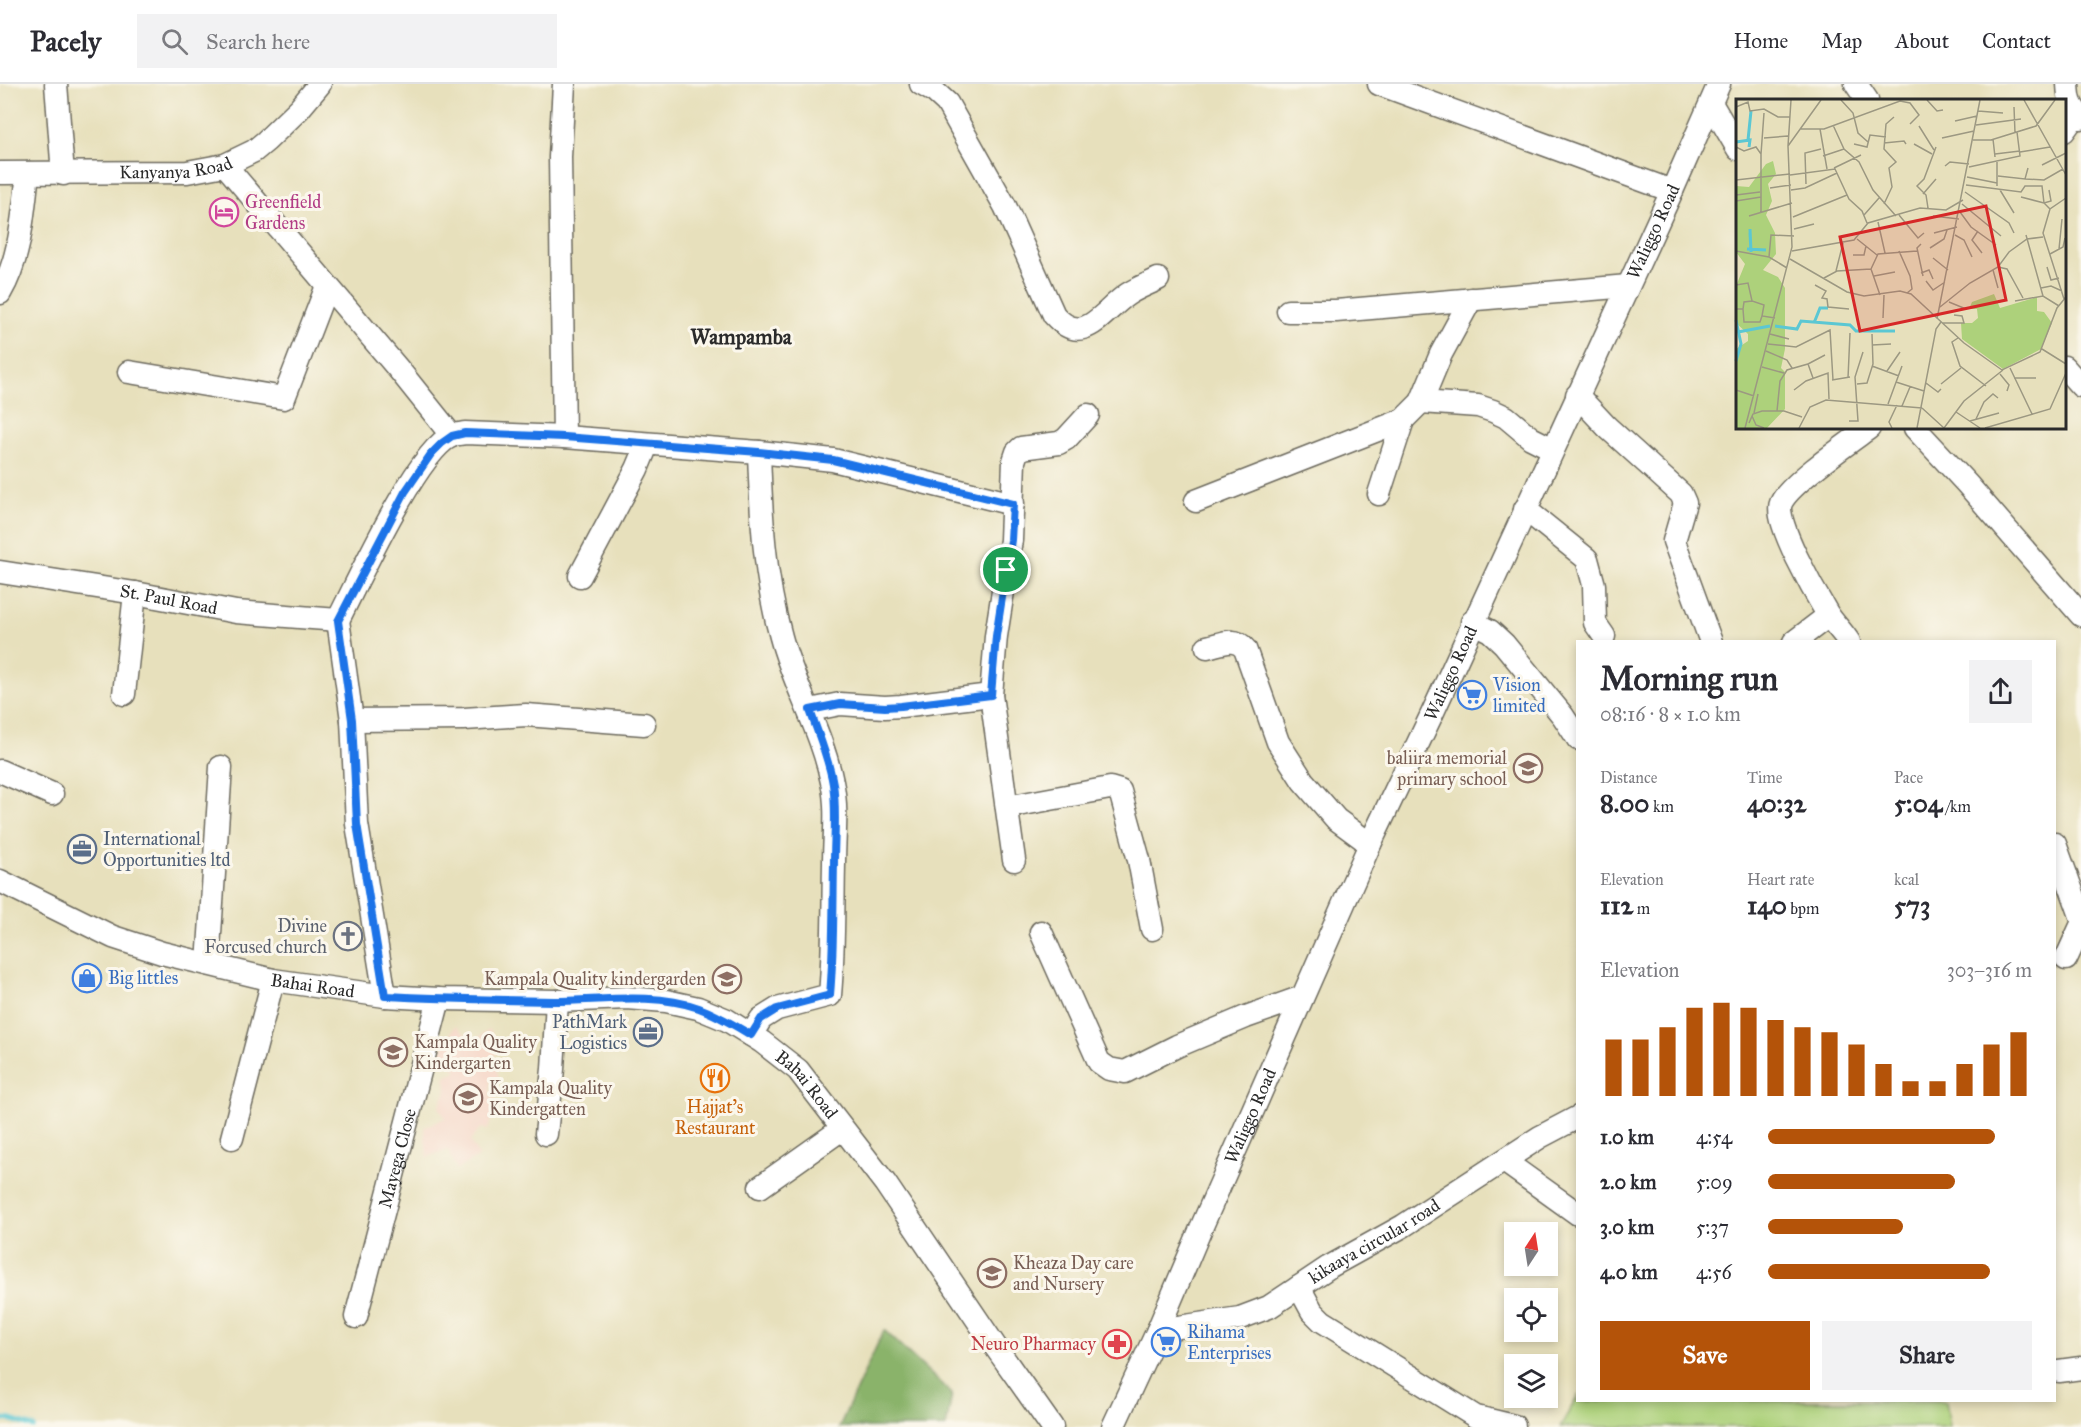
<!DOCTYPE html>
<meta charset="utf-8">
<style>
body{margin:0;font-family:"IM FELL Great Primer",serif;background:#f2f2f3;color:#2b2b33;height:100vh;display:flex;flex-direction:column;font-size:22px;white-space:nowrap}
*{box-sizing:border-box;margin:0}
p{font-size:20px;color:#7c7c81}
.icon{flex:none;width:33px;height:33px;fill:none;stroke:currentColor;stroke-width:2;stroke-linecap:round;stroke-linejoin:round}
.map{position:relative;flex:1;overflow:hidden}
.side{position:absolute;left:1576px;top:556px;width:480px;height:762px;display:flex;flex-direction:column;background:#fff;border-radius:0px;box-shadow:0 3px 9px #0003}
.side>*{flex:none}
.needle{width:39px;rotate:12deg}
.fabs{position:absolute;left:1504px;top:1138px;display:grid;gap:12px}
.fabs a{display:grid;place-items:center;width:54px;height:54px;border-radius:0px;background:#fff;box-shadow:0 3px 9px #0003;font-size:30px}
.pin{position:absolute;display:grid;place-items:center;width:51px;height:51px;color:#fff;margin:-26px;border:3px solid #fff;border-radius:50%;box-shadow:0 2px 6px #0007}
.round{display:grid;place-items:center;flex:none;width:63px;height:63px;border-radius:0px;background:#f2f2f3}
.head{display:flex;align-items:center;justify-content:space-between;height:102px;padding:0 24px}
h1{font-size:33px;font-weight:800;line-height:45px}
.stats{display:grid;grid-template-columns:repeat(3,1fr);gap:9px;height:102px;padding:6px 24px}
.stats div{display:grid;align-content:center}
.stats b{font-size:26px;font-weight:800}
.stats small{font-size:16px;font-weight:400}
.stats p{font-size:16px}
.chart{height:168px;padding:12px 24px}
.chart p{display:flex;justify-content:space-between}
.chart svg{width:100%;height:108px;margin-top:6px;stroke:#b45309;stroke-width:6}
.button{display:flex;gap:12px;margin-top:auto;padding:12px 24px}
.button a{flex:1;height:69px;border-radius:0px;background:#b45309;color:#fff;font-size:24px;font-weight:800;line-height:69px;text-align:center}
.button a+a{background:#f2f2f3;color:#2b2b33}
ul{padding:0 24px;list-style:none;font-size:20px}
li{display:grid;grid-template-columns:96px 72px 1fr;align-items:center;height:45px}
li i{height:15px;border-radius:8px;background:#b45309}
header{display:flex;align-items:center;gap:36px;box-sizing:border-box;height:84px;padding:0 30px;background:#fff;border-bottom:2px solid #e1e1e2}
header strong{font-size:28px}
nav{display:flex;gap:33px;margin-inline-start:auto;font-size:21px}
.search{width:420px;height:54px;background:#f2f2f3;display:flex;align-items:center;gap:15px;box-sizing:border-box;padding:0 21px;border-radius:0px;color:#7c7c81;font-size:22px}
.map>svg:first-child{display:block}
.built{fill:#f5d2c2}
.green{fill:#add17b;stroke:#6c7e53;stroke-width:1.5}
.forest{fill:#8ab36b;stroke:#5a6f4b;stroke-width:1.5}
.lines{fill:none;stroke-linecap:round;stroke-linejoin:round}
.stream{stroke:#5bc7d3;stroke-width:4.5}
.minor-casing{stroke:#6d6a5e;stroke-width:25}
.minor{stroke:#fff;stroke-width:22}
.route-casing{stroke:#fff;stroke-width:12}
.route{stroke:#1a73e8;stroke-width:8}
.labels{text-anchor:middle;stroke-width:6;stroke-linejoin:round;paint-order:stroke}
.street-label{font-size:18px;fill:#2b2b2b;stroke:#fbf7ec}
.hotel-label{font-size:18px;fill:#b23c85;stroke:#fbf7ec;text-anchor:start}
.shop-label{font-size:18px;fill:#366cbe;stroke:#fbf7ec;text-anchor:start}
.education-label{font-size:18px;fill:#785e54;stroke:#fbf7ec;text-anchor:start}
.service-label{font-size:18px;fill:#4e5e75;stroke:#fbf7ec;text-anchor:start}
.worship-label{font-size:18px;fill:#5b616d;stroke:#fbf7ec;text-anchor:end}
.food-label{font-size:18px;fill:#c56008;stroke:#fbf7ec}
.health-label{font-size:18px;fill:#be3a42;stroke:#fbf7ec;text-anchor:end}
.quarter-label{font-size:21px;font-weight:bold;fill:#2b2b2b;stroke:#fbf7ec}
.inset-river{fill:none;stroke:#5bc7d3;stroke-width:3}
.inset-road{fill:none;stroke:#9c9882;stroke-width:1.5}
.view{fill:#d62828;fill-opacity:0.15;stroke:#d62828;stroke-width:3}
.inset-edge{fill:none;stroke:#2b2b2b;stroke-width:3}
</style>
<header>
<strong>Pacely</strong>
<div class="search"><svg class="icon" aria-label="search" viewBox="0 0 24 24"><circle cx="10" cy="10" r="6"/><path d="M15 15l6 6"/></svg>Search here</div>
<nav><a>Home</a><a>Map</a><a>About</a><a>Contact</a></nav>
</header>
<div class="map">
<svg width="2081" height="1343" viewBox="0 0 2081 1343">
<rect width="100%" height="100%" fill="#fbf7ec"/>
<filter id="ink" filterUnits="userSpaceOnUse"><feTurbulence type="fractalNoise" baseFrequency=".0167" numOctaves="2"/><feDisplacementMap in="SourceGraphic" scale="12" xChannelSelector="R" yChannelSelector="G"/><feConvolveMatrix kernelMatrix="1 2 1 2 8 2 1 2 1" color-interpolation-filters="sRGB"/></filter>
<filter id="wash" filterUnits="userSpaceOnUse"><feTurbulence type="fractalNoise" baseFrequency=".008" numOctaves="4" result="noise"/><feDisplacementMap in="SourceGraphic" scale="24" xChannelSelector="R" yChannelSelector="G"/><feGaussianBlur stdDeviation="1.35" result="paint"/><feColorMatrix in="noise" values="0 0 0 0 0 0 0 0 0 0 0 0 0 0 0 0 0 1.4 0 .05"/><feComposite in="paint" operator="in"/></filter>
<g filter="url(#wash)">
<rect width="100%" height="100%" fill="#e7e0bc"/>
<!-- built -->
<path class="built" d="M455 942 474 957 489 945 503 966 494 971 499 996H491L490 1013 497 1015 488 1046 481 1044 470 1057 479 1072 457 1086 448 1066 427 1073 424 1043 445 1034 439 1023 446 1007 445 992 457 987 440 968Z"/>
<!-- green -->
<path class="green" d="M1578 1312V1317H1946L1950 1343H1560Z"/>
<!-- forest -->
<path class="forest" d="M884 1246 952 1310 946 1343H839Z"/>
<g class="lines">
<!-- stream -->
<path class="stream" d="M0 1335H9L34 1343"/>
</g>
</g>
<g filter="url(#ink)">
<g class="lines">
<!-- minor casing -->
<g class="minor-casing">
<g id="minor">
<path d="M56 0 63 90"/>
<path d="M921 0 935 8 947 19 1005 122 1054 231C1084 265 1102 227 1128 210 1137 204 1148 200 1158 195"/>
<path d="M1379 0 1672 107"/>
<path d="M1856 0 1867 16"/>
<path d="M2068 0C2069 18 2070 20 2081 34"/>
<path d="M1711 19 1738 65"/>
<path d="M2064 47 2077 29"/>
<path d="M225 81 400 287 452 352"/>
<path id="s1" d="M0 89 187 88 225 81 254 67 266 57 299 25 320 0"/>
<path d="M0 209C21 174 23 129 28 89"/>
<path d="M1288 227H1336L1628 202"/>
<path d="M2064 283 2081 302"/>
<path d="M129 288 284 314 327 202"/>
<path d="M1577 311 1607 343 1681 410 1685 419 1674 457 1711 558"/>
<path d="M1421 318 1478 322 1493 327 1506 333 1531 354 1553 365"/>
<path d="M1915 344 1967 400 2081 531"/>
<path d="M564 353 560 73 564 0"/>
<path d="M1379 410 1403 336"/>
<path d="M1196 417 1403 336 1421 318 1441 270 1471 215"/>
<path d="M1525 425 1587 475 1594 501 1595 539 1604 552"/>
<path id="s2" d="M0 488 135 509 236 528 338 536"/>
<path d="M580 492 637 385 647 361"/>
<path d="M338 536C358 497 416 369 451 352 455 350 461 350 465 349L564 353 759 368 833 376 1013 420"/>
<path d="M338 536 352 636 357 740 385 912"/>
<path d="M1472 538 1490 547 1504 560 1563 632 1578 655"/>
<path d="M1794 558 1828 532"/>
<path d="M1849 558C1842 547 1833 539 1827 529 1816 511 1773 436 1781 419 1789 400 1850 358 1869 344"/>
<path d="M1207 563C1221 560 1235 552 1245 565L1278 658 1303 697 1336 735 1370 760"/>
<path d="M124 610 135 509"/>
<path d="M810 626 840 620 885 623 901 622 991 611"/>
<path d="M352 636 464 635 526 631 644 640"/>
<path d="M0 687 52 710"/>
<path d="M1007 723 1110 704 1120 707 1139 776 1152 845"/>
<path d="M2055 760 2081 832"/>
<path d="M1014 776 991 611 996 552 1011 456 1014 377 1017 368 1021 364 1059 359 1066 355 1088 331"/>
<path id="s3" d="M0 797 113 853 162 869 273 896 385 912 439 915 557 917 627 914 666 917 698 924 727 936 762 958 798 986 885 1099 997 1265 1052 1343"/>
<path d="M1041 848 1099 978 1109 985 1125 988 1177 962 1246 933 1302 913"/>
<path d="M2066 875 2081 842"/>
<path d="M208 880 221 683"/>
<path d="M751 951 761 935 777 925 830 911C834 867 833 824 834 779 834 752 838 725 832 698 822 647 794 602 781 553 764 493 761 429 759 368"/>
<path d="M546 1050 553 985 557 917"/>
<path d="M232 1054 273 896"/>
<path d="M1504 1077 1578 1130"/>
<path d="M760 1103 842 1045"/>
<path d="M1299 1203 1312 1227 1322 1237 1476 1333 1514 1342"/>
<path id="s4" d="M356 1233 439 915"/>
<path id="s5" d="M1158 1246 1240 1234 1269 1223 1329 1183 1403 1142 1540 1053 1578 1033"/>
<path d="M2059 1287 2081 1284"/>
<path id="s6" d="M1113 1343 1158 1246 1202 1142 1370 760 1432 630 1672 107 1719 0"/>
</g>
</g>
<!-- minor -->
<use href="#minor" class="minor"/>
</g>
</g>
<g class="lines" filter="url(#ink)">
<!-- route casing -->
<g class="route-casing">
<path id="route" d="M465 349 564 353 759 368 833 376 1013 420 1011 456 996 552 991 611 901 622 885 623 840 620 810 626C818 650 829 675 833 700 837 726 834 752 834 778 833 823 834 866 830 911L777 925 761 935 751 951C734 941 718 931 699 924 652 908 602 917 554 917 497 916 441 915 385 912L357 740 352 636 338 537 405 408 431 370 442 359 452 352Z"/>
</g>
<!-- route -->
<use href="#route" class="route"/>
</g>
<!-- icons -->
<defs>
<g id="hotel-ring" transform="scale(1.5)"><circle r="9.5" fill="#fbf7ec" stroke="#d1479c" stroke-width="1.5"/><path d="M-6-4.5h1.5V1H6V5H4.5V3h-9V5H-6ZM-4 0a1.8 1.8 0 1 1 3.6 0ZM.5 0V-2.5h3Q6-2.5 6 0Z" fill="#d1479c"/></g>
<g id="supermarket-ring" transform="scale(1.5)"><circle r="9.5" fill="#fbf7ec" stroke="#3f7fe0" stroke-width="1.5"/><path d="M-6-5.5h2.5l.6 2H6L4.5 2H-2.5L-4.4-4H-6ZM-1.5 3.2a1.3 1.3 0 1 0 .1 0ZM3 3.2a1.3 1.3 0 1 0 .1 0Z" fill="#3f7fe0"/></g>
<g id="school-ring" transform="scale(1.5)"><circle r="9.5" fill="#fbf7ec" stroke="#8d6e63" stroke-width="1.5"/><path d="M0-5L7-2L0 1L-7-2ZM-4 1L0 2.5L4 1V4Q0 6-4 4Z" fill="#8d6e63"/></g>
<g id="office-ring" transform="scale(1.5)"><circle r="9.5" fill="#fbf7ec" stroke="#5c6f8a" stroke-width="1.5"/><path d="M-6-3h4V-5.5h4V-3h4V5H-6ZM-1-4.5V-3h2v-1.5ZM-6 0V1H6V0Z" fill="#5c6f8a"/></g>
<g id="church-ring" transform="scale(1.5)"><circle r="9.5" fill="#fbf7ec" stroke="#6b7280" stroke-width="1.5"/><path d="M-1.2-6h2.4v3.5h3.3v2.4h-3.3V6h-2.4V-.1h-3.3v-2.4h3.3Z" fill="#6b7280"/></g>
<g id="shop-ring" transform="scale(1.5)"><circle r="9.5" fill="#fbf7ec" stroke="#3f7fe0" stroke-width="1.5"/><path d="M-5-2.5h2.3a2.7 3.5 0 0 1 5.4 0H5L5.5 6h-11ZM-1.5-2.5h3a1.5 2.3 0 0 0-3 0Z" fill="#3f7fe0"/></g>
<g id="restaurant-ring" transform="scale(1.5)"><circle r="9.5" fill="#fbf7ec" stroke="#e8710a" stroke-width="1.5"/><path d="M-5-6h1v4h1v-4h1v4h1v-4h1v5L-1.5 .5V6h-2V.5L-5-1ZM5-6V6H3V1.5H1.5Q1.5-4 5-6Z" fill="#e8710a"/></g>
<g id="pharmacy-ring" transform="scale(1.5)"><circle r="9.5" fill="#fbf7ec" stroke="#e0444e" stroke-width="1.5"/><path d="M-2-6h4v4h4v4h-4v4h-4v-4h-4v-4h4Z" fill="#e0444e"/></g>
</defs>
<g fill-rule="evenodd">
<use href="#hotel-ring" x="224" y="128"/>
<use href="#supermarket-ring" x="1472" y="611"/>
<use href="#school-ring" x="1528" y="684"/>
<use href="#office-ring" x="82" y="765"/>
<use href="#church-ring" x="348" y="852"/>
<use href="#shop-ring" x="87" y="894"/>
<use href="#school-ring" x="727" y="895"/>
<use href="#office-ring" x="648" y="948"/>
<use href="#school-ring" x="393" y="968"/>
<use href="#restaurant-ring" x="715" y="994"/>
<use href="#school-ring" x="468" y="1014"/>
<use href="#school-ring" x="992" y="1189"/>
<use href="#supermarket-ring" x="1166" y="1258"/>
<use href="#pharmacy-ring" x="1117" y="1260"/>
</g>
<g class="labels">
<!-- street labels -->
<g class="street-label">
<text dy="6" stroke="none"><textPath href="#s1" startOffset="176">Kanyanya Road</textPath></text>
<text dy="6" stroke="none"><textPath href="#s6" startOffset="1312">Waliggo Road</textPath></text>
<text dy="6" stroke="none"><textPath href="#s2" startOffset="171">St. Paul Road</textPath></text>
<text dy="6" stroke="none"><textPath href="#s6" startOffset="826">Waliggo Road</textPath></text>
<text dy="6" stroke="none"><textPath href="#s3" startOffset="332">Bahai Road</textPath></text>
<text dy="6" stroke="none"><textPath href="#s3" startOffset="854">Bahai Road</textPath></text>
<text dy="6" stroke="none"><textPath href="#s6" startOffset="340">Waliggo Road</textPath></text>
<text dy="6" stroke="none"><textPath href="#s4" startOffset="164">Mayega Close</textPath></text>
<text dy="6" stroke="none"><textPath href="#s5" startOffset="238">kikaaya circular road</textPath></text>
</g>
<!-- hotel labels -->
<g class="hotel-label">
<text x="245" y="124">Greenfield<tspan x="245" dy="21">Gardens</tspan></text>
</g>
<!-- shop labels -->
<g class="shop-label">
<text x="1493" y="607">Vision<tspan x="1493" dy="21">limited</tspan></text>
<text x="108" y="900">Big littles</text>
<text x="1187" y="1254">Rihama<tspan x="1187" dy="21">Enterprises</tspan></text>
</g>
<!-- education labels -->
<g class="education-label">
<text x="1507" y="680" text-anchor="end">baliira memorial<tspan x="1507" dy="21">primary school</tspan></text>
<text x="706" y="901" text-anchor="end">Kampala Quality kindergarden</text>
<text x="414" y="964">Kampala Quality<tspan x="414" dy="21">Kindergarten</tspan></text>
<text x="489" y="1010">Kampala Quality<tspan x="489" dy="21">Kindergatten</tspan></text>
<text x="1013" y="1185">Kheaza Day care<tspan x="1013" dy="21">and Nursery</tspan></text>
</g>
<!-- service labels -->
<g class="service-label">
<text x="103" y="761">International<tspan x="103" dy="21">Opportunities ltd</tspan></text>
<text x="627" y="944" text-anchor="end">PathMark<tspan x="627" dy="21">Logistics</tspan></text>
</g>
<!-- worship labels -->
<g class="worship-label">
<text x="327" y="848">Divine<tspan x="327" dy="21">Forcused church</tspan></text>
</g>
<!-- food labels -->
<g class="food-label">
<text x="715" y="1029">Hajjat's<tspan x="715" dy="21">Restaurant</tspan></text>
</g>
<!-- health labels -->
<g class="health-label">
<text x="1096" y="1266">Neuro Pharmacy</text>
</g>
<!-- quarter labels -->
<g class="quarter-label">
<text x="741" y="260">Wampamba</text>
</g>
</g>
<!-- overview -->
<g transform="translate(1736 15)">
<rect width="330" height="330" fill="#e7e0bc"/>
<path d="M37 62 40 75 32 85 36 102 30 116 39 134 40 155 27 171 42 178 49 189V250L45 269 49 273V310L31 329H0V250L12 242V235L0 224V187L9 165 0 153V87L13 88 30 65ZM258 195 264 209 301 198V212L308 213 316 224 305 250 267 270 226 240 225 224H236L242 219 241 210H233L236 203Z" fill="#add17b"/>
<path class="inset-river" d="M12 41 15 12M0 43 14 41 13 48M14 130 15 153M14 134 15 153M11 150 30 151M0 221 5 245 0 262M78 224 84 209H92M39 227 61 230 65 222 114 226 120 232H159M2 233 34 227"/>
<path class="inset-road" d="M105 1 117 14 122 34 132 43M191 1 201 12 207 11M288 1 330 76M0 8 12 3 14 12 28 10 42 18H54M278 8 279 34M242 12 267 14M219 22 241 17M97 26 108 50 123 63 137 91 160 117M240 26 285 20M183 27 198 51M64 30H88L164 2 174 4 183 16 174 25M84 30 91 70M28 39 52 37M206 39 238 32M257 40 259 58M237 41H255L300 27 319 1M148 44 168 42 170 45M118 45 131 48 134 36 150 38M178 45 196 55M52 47 85 1M0 48 8 52 20 48 25 55V114M284 53 314 48M25 55 28 14M259 55 284 52M87 57 108 50M306 66 330 54M209 67 214 63 233 65M233 68 284 57 281 33M98 69 125 56M54 76 99 70 113 100 126 112 131 124M262 77 289 80 292 69M231 78 261 84M289 80 308 81 327 70M0 81 54 75M70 85 69 54 85 50M230 86 285 93 289 87H306L308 104 314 110M261 87V63M34 89 55 86M55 91 69 89 101 74M264 91 278 114M229 93 273 124 278 134M187 95 200 80M0 96 24 93M285 98 308 104 315 102 313 91M0 102 25 98M148 105 156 88 153 69 160 63 148 50 150 25 158 18M226 105 265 137M192 109 190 96 181 87 188 80 200 48M224 113 235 128 260 146M128 116 143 99M163 116 182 139 188 134M13 117 56 104M197 117 223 120M57 118 111 96M142 123 149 154M58 130 78 125M242 132 236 141 246 154M198 134 221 128M219 136 228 141 236 158M290 136 307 197M121 140 141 156M185 145 181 149 187 177M194 149 208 140 211 131M323 150 326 120M0 152 33 158 51 169M56 152 118 141 132 124 184 109 210 111 227 101M163 152 174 177 176 190 171 194M314 155 327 148 329 139M117 156H128L130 147M33 158 35 136 58 137M197 159 212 171M54 160 111 193 128 197 164 192 175 195 228 244 266 271 304 253 321 209 330 198M262 168 271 170 287 199M311 168 315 181 323 179M135 170 142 155 181 152M135 170 144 196M257 171 262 189M100 172 107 144M185 174 193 171 197 180M138 177 159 173M88 179 101 172 135 170M190 182 197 191 209 183M0 186 12 184 16 202 28 206 26 217 39 219M79 186 90 192 86 199 91 200 92 208 113 210M305 189 315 187 326 192M328 200 307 134 314 110 330 99M279 202 307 197 323 207M213 203 230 210M204 208 234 184 262 168 273 153 291 140 307 138M0 210H7L8 203 16 202M7 210 8 223H24L26 217M147 219 148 196M201 220 244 1M206 224H228L226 217 218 216M34 235 53 240M222 239 216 243 224 267 250 287M32 245 60 248 94 231 97 281M136 246 155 245M306 250 330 265M30 252 51 261 56 269M72 265 89 256M136 267 163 277M26 268 48 274M274 269 296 315M151 272 164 253M264 275 273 286 271 292M112 279 114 234M278 279H300M96 281 114 278M160 283 188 292M190 284 202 293 205 290M121 285 131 284 137 265 136 235M205 285 225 269M0 291 18 297M58 291 70 282 92 274 93 300M152 305 166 267M166 307 174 288M186 309 208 329M41 312 44 282 51 271 72 265 77 279M220 313 244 329M18 314 22 295M16 317 20 326 28 329M240 320 248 303 257 295 262 299M113 322H122L119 278 127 253M234 322 263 314M13 324 17 315 26 312H48L66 318M9 329 56 148 52 47 55 1M63 329 74 308 90 301 186 309M156 329 153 323 161 306M181 329 200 230 205 223M208 329 228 302 267 271M249 329 314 310 330 274"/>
<path class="view" d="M250 107 270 201 124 232 104 138Z"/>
<rect width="330" height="330" class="inset-edge"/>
</g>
</svg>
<div class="fabs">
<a><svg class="needle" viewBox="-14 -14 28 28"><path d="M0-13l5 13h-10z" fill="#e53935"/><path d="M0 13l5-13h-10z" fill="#7c7c81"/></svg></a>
<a><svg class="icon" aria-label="locate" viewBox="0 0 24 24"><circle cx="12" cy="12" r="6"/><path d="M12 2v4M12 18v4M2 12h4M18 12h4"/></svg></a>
<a><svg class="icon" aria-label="layers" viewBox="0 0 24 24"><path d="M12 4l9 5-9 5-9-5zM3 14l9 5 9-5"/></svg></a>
</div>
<div class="pin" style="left:1006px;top:486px;background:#1e9e55"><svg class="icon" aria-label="arrive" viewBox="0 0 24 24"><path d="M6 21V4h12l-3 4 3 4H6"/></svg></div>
<section class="side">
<div class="head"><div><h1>Morning run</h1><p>08:16 · 8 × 1.0 km</p></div><a class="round"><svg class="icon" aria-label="share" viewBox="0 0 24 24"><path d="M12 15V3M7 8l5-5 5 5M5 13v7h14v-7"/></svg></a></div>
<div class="stats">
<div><p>Distance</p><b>8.00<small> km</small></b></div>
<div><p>Time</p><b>40:32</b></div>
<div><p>Pace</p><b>5:04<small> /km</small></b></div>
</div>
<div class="stats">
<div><p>Elevation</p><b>112<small> m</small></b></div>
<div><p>Heart rate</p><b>140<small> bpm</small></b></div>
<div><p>kcal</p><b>573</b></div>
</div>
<div class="chart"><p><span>Elevation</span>303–316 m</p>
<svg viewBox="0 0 160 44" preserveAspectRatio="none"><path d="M5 44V21M15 44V21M25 44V16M35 44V8M45 44V6M55 44V8M65 44V13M75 44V16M85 44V18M95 44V23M105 44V31M115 44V38M125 44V38M135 44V31M145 44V23M155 44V18"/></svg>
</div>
<ul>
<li><b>1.0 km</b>4:54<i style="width:86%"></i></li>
<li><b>2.0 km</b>5:09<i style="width:71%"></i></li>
<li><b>3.0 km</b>5:37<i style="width:51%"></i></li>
<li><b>4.0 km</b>4:56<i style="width:84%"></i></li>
</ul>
<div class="button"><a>Save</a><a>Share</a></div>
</section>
</div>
